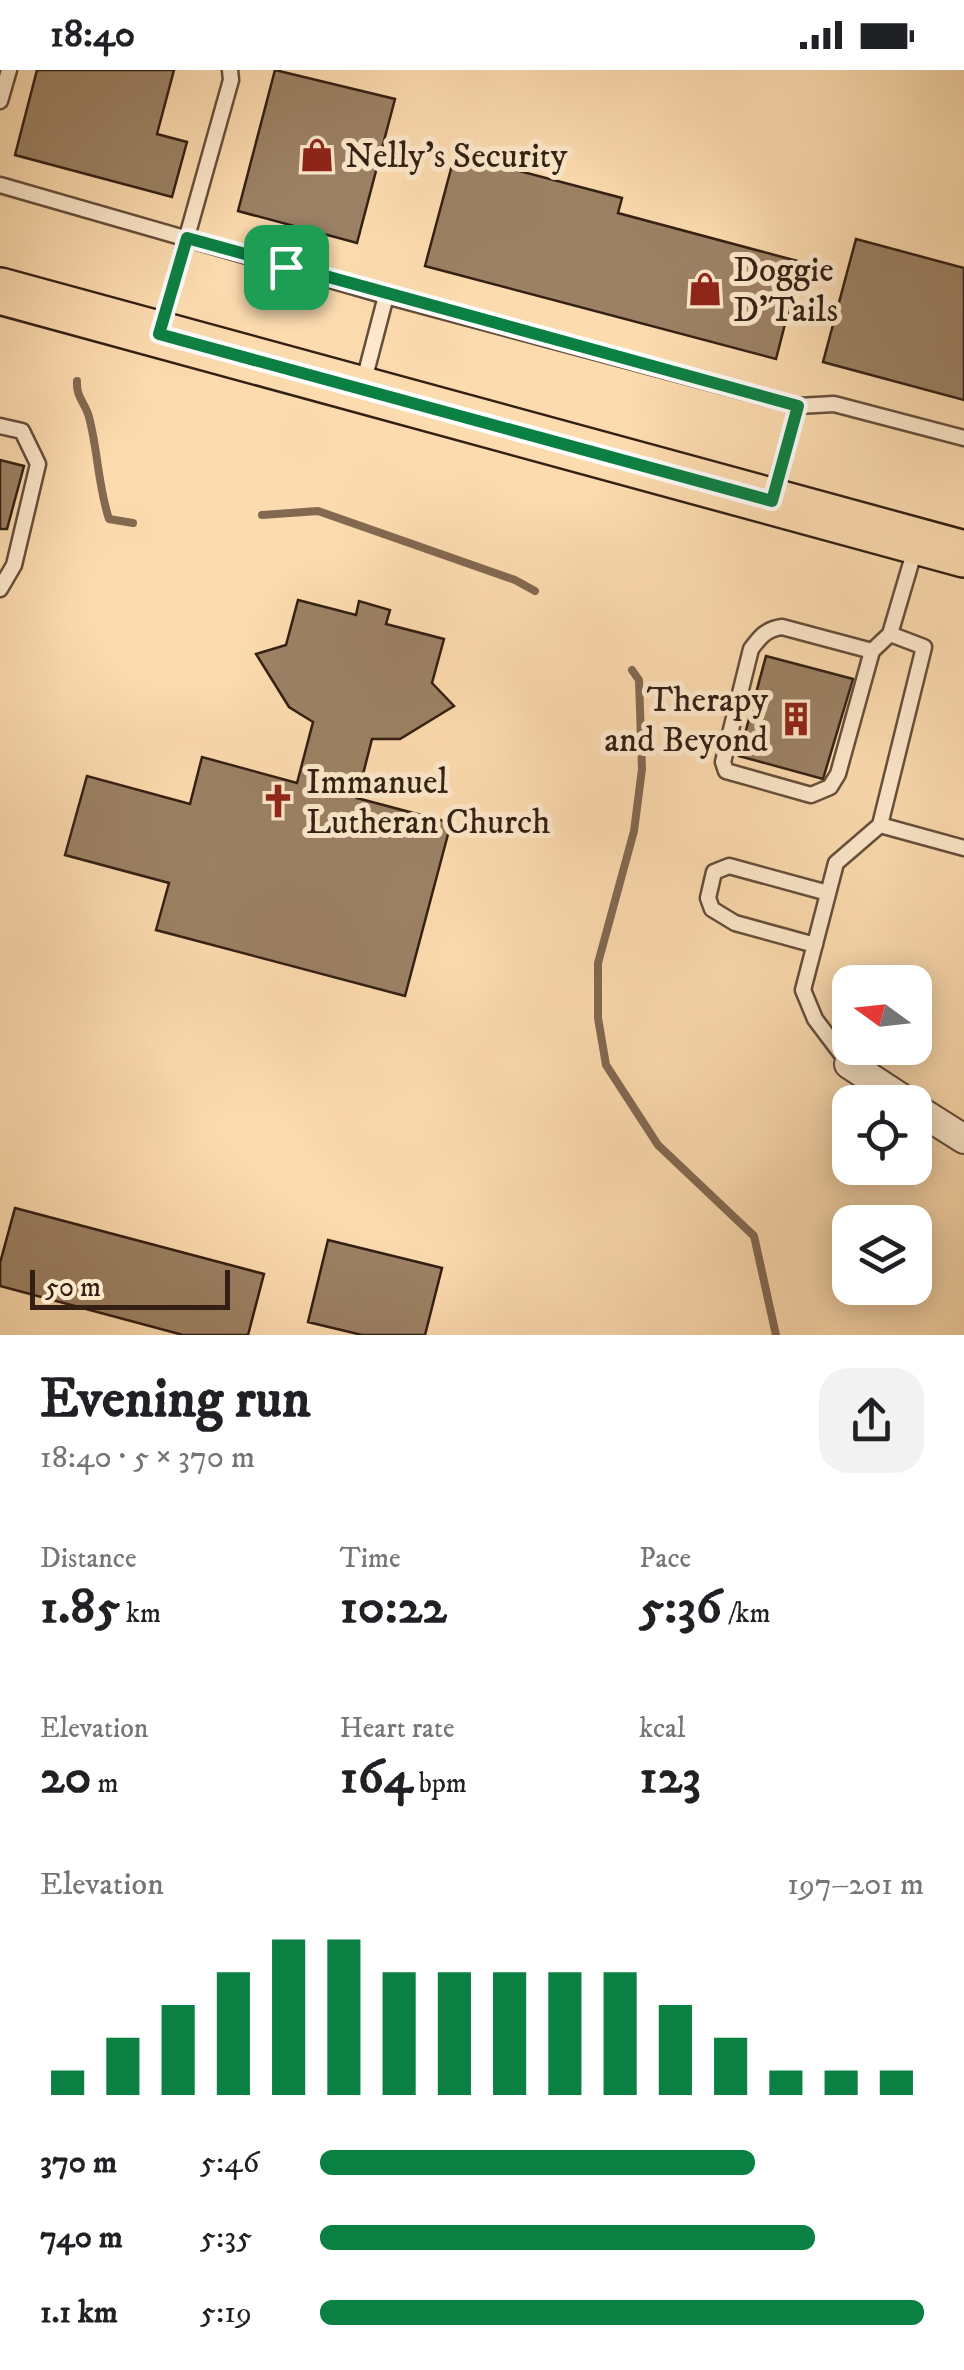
<!DOCTYPE html>
<meta charset="utf-8">
<style>
body{margin:0;font-family:"IM FELL DW Pica",serif;background:#f2f2f2;color:#202124;height:100vh;display:flex;flex-direction:column;font-size:38px;white-space:nowrap}
*{box-sizing:border-box;margin:0}
p{font-size:32px;color:#757577}
.icon{flex:none;width:55px;height:55px;fill:none;stroke:currentColor;stroke-width:2;stroke-linecap:round;stroke-linejoin:round}
.map{position:relative;height:1265px;overflow:hidden}
.sheet{display:flex;flex-direction:column;background:#fff;flex:1}
.sheet>*{flex:none}
.needle{width:65px;rotate:285deg}
.controls{position:absolute;left:832px;top:895px;display:grid;gap:20px}
.controls a{display:grid;place-items:center;width:100px;height:100px;border-radius:20px;background:#fff;box-shadow:0 5px 25px #0003;font-size:50px}
.scale{position:absolute;left:30px;bottom:25px;width:200px;box-sizing:border-box;padding-left:10px;border:5px solid #331f13;border-top:0;font-size:28px;line-height:35px;white-space:nowrap;color:#331f13;-webkit-text-stroke:8px #fde8cb;paint-order:stroke}
.pin{position:absolute;display:grid;place-items:center;width:85px;height:85px;color:#fff;margin:-42px;border-radius:20px;box-shadow:0 5px 15px #0006}
.round{display:grid;place-items:center;flex:none;width:105px;height:105px;border-radius:30px;background:#f2f2f2}
.headline{display:flex;align-items:center;justify-content:space-between;height:170px;padding:0 40px}
h1{font-size:55px;font-weight:700;line-height:75px}
.metrics{display:grid;grid-template-columns:repeat(3,1fr);gap:15px;height:170px;padding:10px 40px}
.metrics div{display:grid;align-content:center}
.metrics b{font-size:50px;font-weight:700}
.metrics small{font-size:28px;font-weight:400}
.metrics p{font-size:28px}
.chart{height:280px;padding:20px 40px}
.chart p{display:flex;justify-content:space-between}
.chart svg{width:100%;height:180px;margin-top:10px;stroke:#0b8043;stroke-width:6}
ul{padding:0 40px;list-style:none;font-size:32px}
li{display:grid;grid-template-columns:160px 120px 1fr;align-items:center;height:75px}
li i{height:25px;border-radius:12px;background:#0b8043}
.status{display:flex;justify-content:space-between;align-items:center;height:70px;padding:0 50px;background:#fff;direction:ltr}
.status svg{height:28px;fill:currentColor}
.map>svg:first-child{display:block}
.lines{fill:none;stroke-linecap:round;stroke-linejoin:round}
.stream{stroke:#836951;stroke-width:8}
.building{fill:#9c8164;stroke:#331f13;stroke-width:2.5}
.service-casing{stroke:#654e3a;stroke-width:19}
.minor-casing{stroke:#654e3a;stroke-width:32}
.primary-casing{stroke:#331f13;stroke-width:50}
.service{stroke:#fde8cb;stroke-width:14}
.minor{stroke:#fde8cb;stroke-width:28}
.primary{stroke:#fcdbaf;stroke-width:45}
.route-casing{stroke:#fff;stroke-width:20}
.route{stroke:#0b8043;stroke-width:12}
.labels{text-anchor:middle;stroke-width:10;stroke-linejoin:round;paint-order:stroke}
.poi-label{font-size:35px;fill:#331f13;stroke:#fde8cb;text-anchor:start}
</style>
<div class="status"><b>18:40</b><svg viewBox="0 0 49 12"><path d="M0 12V9h3v3zM5 12V6h3v6zM10 12V3h3v9zM15 12V0h3v12zM26 1h20v11H26zM47 4h2v5h-2z"/></svg></div>
<div class="map">
<svg width="964" height="1265" viewBox="0 0 964 1265">
<rect width="100%" height="100%" fill="#fcdbaf"/>
<filter id="stains"><feTurbulence type="fractalNoise" baseFrequency=".002" numOctaves="4"/><feColorMatrix values="0 0 0 0 .2 0 0 0 0 .09 0 0 0 0 .02 0 0 0 .5 -.17"/></filter>
<radialGradient id="worn" r=".72"><stop offset=".6" stop-color="#630" stop-opacity="0"/><stop offset="1" stop-color="#630" stop-opacity=".3"/></radialGradient>
<g class="lines">
<!-- stream -->
<path class="stream" d="M77 311C76 328 85 332 89 347 98 381 98 416 109 449L133 453
M262 445 318 441 515 510 535 521
M632 600 639 610 642 699 634 761 598 893V948L606 995 658 1075 754 1166 776 1265"/>
</g>
<!-- building -->
<path class="building" d="M37 0H174L157 64 187 72 172 127 15 85Z
M275 0 395 29 357 173 238 141Z
M455 84 622 128 618 143 801 192 776 289 425 196Z
M856 169 964 198V330L823 292Z
M0 390 24 396 7 459H0Z
M298 530 356 545 359 531 390 540 386 554 444 569 432 613 454 636 400 669H372L357 728 451 753 405 926 156 860 169 813 65 785 87 706 190 734 202 687 297 713 313 652 289 637 256 584 286 575Z
M766 586 853 609 823 709 739 686Z
M15 1138 264 1204 248 1265H183L0 1216V1193Z
M328 1170 442 1198 425 1265H362L308 1252Z"/>
<g class="lines">
<!-- service casing -->
<g class="service-casing">
<path id="service" d="M0 31 9 0
M0 115 386 226
M161 259 231 10 230 0
M363 314 386 226 798 336 834 334 964 368
M0 356 22 361 38 394 14 495 0 519
M773 425 798 336
M916 476 890 564 924 577 880 755 964 778
M872 581 838 704 830 717 811 725 726 701 723 692 751 579C760 567 766 559 782 557L872 581 890 564
M815 875 735 853 712 839 708 828 714 802 729 796 828 823
M849 994 815 949 803 920 836 793 880 755"/>
</g>
<!-- minor casing -->
<g class="minor-casing">
<path id="minor" d="M849 994 907 1032
M915 1038 964 1069"/>
</g>
<!-- primary casing -->
<g class="primary-casing">
<path id="primary" d="M0 221 964 484"/>
</g>
<!-- service -->
<use href="#service" class="service"/>
<!-- minor -->
<use href="#minor" class="minor"/>
<!-- primary -->
<use href="#primary" class="primary"/>
</g>
<g class="lines">
<!-- route casing -->
<g class="route-casing">
<path id="route" d="M187 168 798 336 772 431 159 264Z"/>
</g>
<!-- route -->
<use href="#route" class="route"/>
</g>
<!-- icons -->
<defs>
<g id="shop-bare" transform="scale(2.7)"><path d="M-5-2.5h2.3a2.7 3.5 0 0 1 5.4 0H5L5.5 6h-11ZM-1.5-2.5h3a1.5 2.3 0 0 0-3 0Z" fill="#8f2418" stroke="#fde8cb" stroke-width="2.5" paint-order="stroke"/></g>
<g id="building-bare" transform="scale(2.7)"><path d="M-4-6H4V6H1V3H-1V6H-4ZM-2.5-4.3h1.7v1.8h-1.7ZM.8-4.3h1.7v1.8H.8ZM-2.5-1h1.7V.8h-1.7ZM.8-1h1.7V.8H.8Z" fill="#8f2418" stroke="#fde8cb" stroke-width="2.5" paint-order="stroke"/></g>
<g id="church-bare" transform="scale(2.7)"><path d="M-1.2-6h2.4v3.5h3.3v2.4h-3.3V6h-2.4V-.1h-3.3v-2.4h3.3Z" fill="#8f2418" stroke="#fde8cb" stroke-width="2.5" paint-order="stroke"/></g>
</defs>
<g fill-rule="evenodd">
<use href="#shop-bare" x="317" y="85"/>
<use href="#shop-bare" x="705" y="219"/>
<use href="#building-bare" x="796" y="649"/>
<use href="#church-bare" x="278" y="731"/>
</g>
<g class="labels">
<!-- poi labels -->
<g class="poi-label">
<text x="345" y="97">Nelly's Security</text>
<text x="733" y="211">Doggie<tspan x="733" dy="40">D'Tails</tspan></text>
<text x="768" y="641" text-anchor="end">Therapy<tspan x="768" dy="40">and Beyond</tspan></text>
<text x="306" y="723">Immanuel<tspan x="306" dy="40">Lutheran Church</tspan></text>
</g>
</g>
<rect width="100%" height="100%" filter="url(#stains)"/>
<rect width="100%" height="100%" fill="url(#worn)"/>
</svg>
<div class="controls">
<a><svg class="needle" viewBox="-14 -14 28 28"><path d="M0-13l5 13h-10z" fill="#e53935"/><path d="M0 13l5-13h-10z" fill="#757577"/></svg></a>
<a><svg class="icon" aria-label="locate" viewBox="0 0 24 24"><circle cx="12" cy="12" r="6"/><path d="M12 2v4M12 18v4M2 12h4M18 12h4"/></svg></a>
<a><svg class="icon" aria-label="layers" viewBox="0 0 24 24"><path d="M12 4l9 5-9 5-9-5zM3 14l9 5 9-5"/></svg></a>
</div>
<div class="scale">50 m</div>
<div class="pin" style="left:286px;top:197px;background:#1e9e55"><svg class="icon" aria-label="arrive" viewBox="0 0 24 24"><path d="M6 21V4h12l-3 4 3 4H6"/></svg></div>
</div>
<section class="sheet">
<div class="headline"><div><h1>Evening run</h1><p>18:40 · 5 × 370 m</p></div><a class="round"><svg class="icon" aria-label="share" viewBox="0 0 24 24"><path d="M12 15V3M7 8l5-5 5 5M5 13v7h14v-7"/></svg></a></div>
<div class="metrics">
<div><p>Distance</p><b>1.85<small> km</small></b></div>
<div><p>Time</p><b>10:22</b></div>
<div><p>Pace</p><b>5:36<small> /km</small></b></div>
</div>
<div class="metrics">
<div><p>Elevation</p><b>20<small> m</small></b></div>
<div><p>Heart rate</p><b>164<small> bpm</small></b></div>
<div><p>kcal</p><b>123</b></div>
</div>
<div class="chart"><p><span>Elevation</span>197–201 m</p>
<svg viewBox="0 0 160 44" preserveAspectRatio="none"><path d="M5 44V38M15 44V30M25 44V22M35 44V14M45 44V6M55 44V6M65 44V14M75 44V14M85 44V14M95 44V14M105 44V14M115 44V22M125 44V30M135 44V38M145 44V38M155 44V38"/></svg>
</div>
<ul>
<li><b>370 m</b>5:46<i style="width:72%"></i></li>
<li><b>740 m</b>5:35<i style="width:82%"></i></li>
<li><b>1.1 km</b>5:19<i style="width:100%"></i></li>
</ul>
</section>
